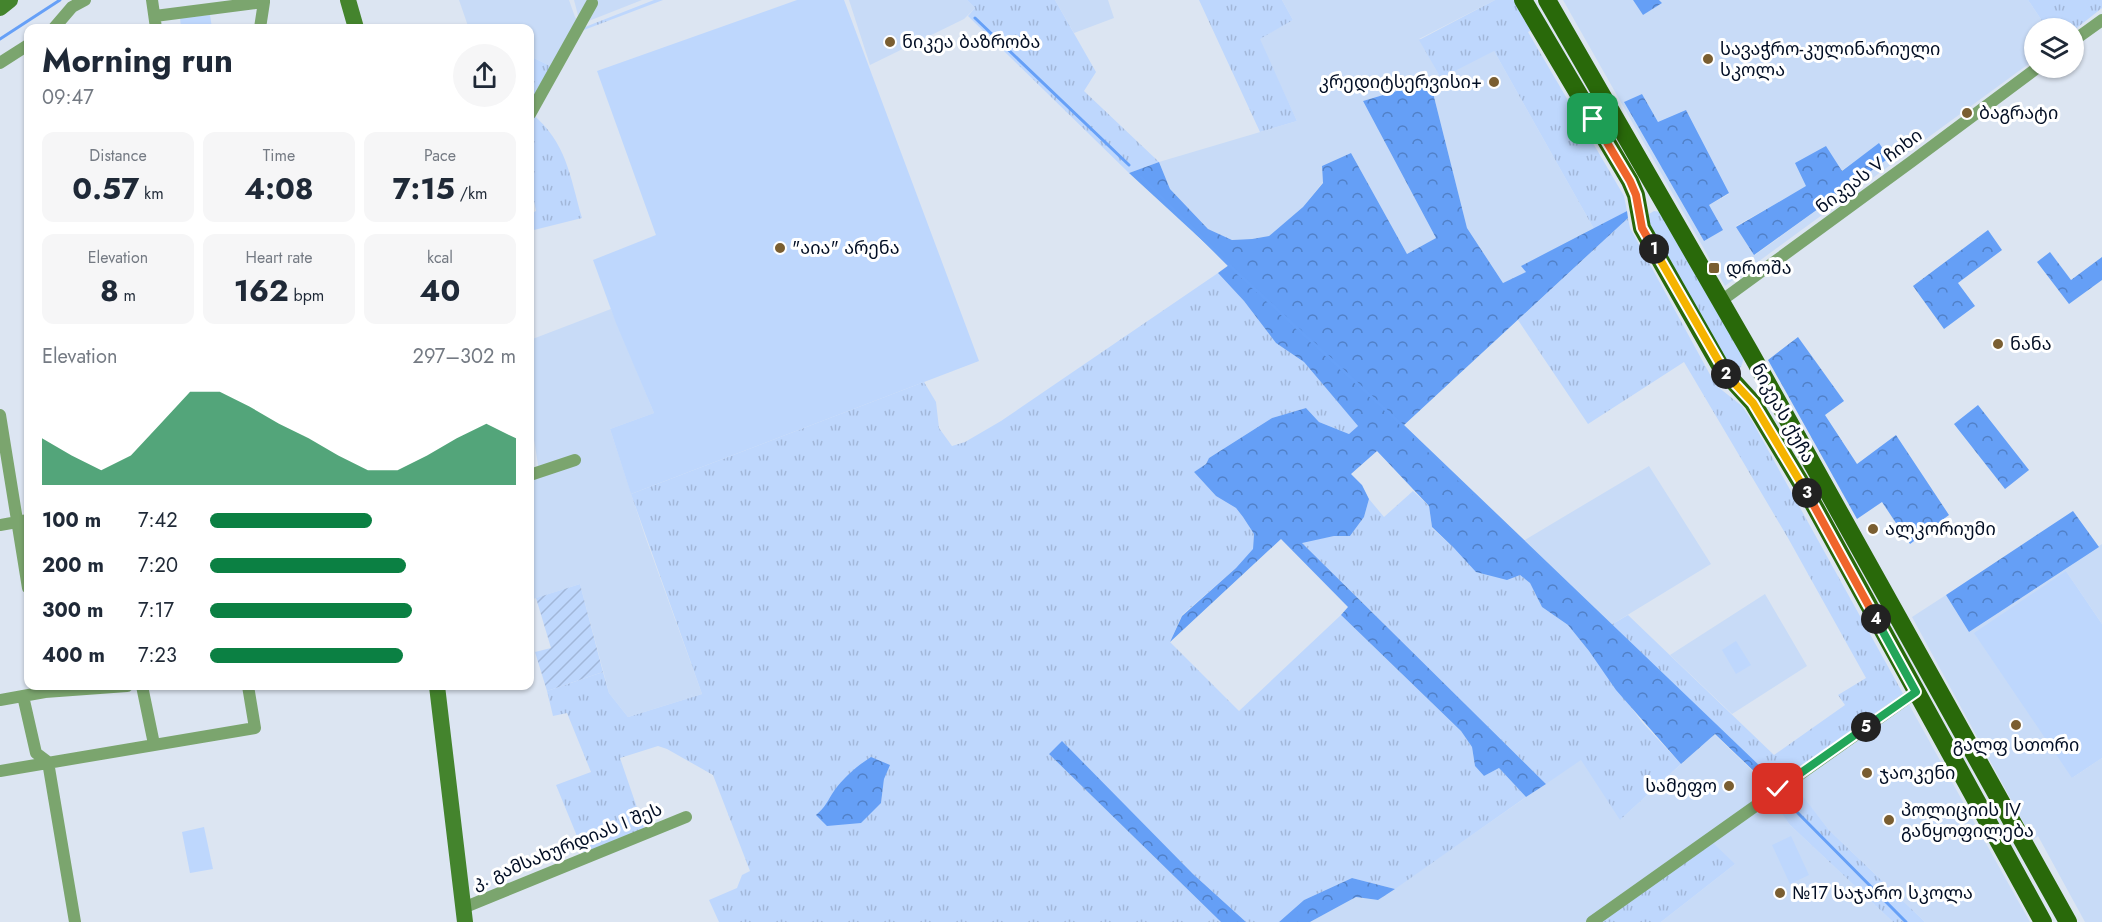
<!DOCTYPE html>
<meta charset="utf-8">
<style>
body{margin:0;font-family:Jost,"Noto Sans Georgian",sans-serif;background:#f6f6f7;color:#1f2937;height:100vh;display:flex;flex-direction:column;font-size:22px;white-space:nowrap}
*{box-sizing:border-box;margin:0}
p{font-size:20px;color:#747a83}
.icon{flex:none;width:33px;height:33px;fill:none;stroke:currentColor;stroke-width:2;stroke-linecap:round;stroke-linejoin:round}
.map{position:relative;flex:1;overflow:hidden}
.drawer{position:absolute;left:24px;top:24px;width:510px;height:666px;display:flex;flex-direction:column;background:#fff;border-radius:12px;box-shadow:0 2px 4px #0004}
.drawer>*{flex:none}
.tools{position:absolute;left:2024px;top:18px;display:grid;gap:12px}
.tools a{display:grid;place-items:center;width:60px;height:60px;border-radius:50%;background:#fff;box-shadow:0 2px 4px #0004;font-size:30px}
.pin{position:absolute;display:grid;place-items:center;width:51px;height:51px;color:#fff;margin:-26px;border-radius:12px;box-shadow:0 3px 9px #0006}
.km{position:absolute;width:30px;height:30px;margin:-15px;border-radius:50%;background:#222;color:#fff;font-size:16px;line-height:30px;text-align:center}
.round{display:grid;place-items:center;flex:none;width:63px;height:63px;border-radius:32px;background:#f6f6f7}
.summary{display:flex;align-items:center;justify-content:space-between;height:102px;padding:0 18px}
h1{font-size:33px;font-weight:700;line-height:45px}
.stats{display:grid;grid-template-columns:repeat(3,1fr);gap:9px;height:102px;padding:6px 18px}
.stats div{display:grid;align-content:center;border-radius:12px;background:#f6f6f7;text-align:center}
.stats b{font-size:30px;font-weight:700}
.stats small{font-size:16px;font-weight:400}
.stats p{font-size:16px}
.chart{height:168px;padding:12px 18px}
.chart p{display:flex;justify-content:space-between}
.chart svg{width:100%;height:108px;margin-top:6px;fill:#0b8043;opacity:.7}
ul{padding:0 18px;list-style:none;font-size:20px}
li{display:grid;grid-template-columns:96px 72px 1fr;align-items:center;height:45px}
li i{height:15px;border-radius:8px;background:#0b8043}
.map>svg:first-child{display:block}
.built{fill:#c8dbf7;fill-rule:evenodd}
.grass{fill:url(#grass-tufts);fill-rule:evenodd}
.forest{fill:url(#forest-crowns)}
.garden{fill:url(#garden-furrows)}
.pitch{fill:#bed7fd}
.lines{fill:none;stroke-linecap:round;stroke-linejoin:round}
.stream{stroke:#66a0f7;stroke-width:3}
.street{stroke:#7ba56e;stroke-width:12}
.secondary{stroke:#44842d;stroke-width:16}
.primary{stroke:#29690a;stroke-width:18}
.split-1-casing{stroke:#fff;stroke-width:12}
.split-2-casing{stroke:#fff;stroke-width:12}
.split-3-casing{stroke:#fff;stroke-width:12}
.split-4-casing{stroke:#fff;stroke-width:12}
.split-5-casing{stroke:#fff;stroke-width:12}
.split-6-casing{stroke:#fff;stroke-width:12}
.split-1{stroke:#f0652b;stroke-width:8}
.split-2{stroke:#f5b400;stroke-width:8}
.split-3{stroke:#f5b400;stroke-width:8}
.split-4{stroke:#f0652b;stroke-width:8}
.split-5{stroke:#22a559;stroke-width:8}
.split-6{stroke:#22a559;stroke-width:8}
.poi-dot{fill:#7a5e31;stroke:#fff;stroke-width:2}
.labels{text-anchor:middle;stroke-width:6;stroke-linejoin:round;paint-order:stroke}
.poi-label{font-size:18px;fill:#020e24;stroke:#fff;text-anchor:start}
.street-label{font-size:18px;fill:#020e24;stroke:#fff}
</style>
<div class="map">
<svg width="2102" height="922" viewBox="0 0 2102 922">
<defs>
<pattern id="grass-tufts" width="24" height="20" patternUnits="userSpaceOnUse" patternTransform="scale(1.5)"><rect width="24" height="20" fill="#bed7fd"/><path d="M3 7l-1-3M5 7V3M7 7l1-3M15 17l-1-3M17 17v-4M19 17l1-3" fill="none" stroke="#a2b7d9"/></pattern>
<pattern id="forest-crowns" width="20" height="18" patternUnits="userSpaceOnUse" patternTransform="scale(1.5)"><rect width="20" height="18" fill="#659ff6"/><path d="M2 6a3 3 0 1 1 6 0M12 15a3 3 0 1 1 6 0" fill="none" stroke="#5180c7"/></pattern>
<pattern id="garden-furrows" width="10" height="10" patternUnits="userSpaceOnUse" patternTransform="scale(1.5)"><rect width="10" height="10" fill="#bed7fd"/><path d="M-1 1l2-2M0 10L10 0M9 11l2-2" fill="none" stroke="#a2b7d9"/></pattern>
</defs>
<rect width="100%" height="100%" fill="#dce5f2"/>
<!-- built -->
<path class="built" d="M459 0H569L575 17 580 23 574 0H642L581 24 554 68 530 56V28H474L468 26Z
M849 0H967L975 8 964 19 870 65Z
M1055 0H1108L1114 18 1074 33Z
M1282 0H1495L1419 39 1494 51 1594 229 1522 266 1527 272 1503 283 1467 228 1430 81 1363 101 1436 238 1407 254 1351 153 1322 166 1323 182 1303 207 1269 236 1252 239 1232 240 1208 229 1170 189 1159 162 1297 121 1259 39 1293 20Z
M1563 0H1633L1643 15 1661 3 1659 0H2028L2047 28H2034V60L1725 286ZM1642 94 1658 122 1729 194 1709 205 1625 102ZM1879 144 1889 158 1755 255 1736 226 1807 186 1826 146 1841 171Z
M611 309 654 413 610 429 645 536 702 694 628 717 609 693 580 584 530 600V475L539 471 530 414V340Z
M1649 466 1711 564 1611 625 1523 541Z
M2102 544V624L2066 571 2072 778 2102 758V922H2085L2038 836 2033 840 1912 617 1946 595 1969 632Z
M1765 594 1807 666 1732 714 1670 655Z
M1906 699 2003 874 2030 922H1925L1829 830 1790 781Z
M1714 734 1760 778 1789 824 1893 922H1661L1735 864 1592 922H1310L1356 897 1378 900 1581 759 1621 819Z"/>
<!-- grass -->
<path class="grass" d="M654 0H663L576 33 585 27Z
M967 0H1055L1096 72 1084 91 1159 162 1129 173 968 16 975 8Z
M1199 0H1282L1293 20 1260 39 1297 121 1260 132Z
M1495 0H1523L1538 26 1528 32 1624 196 1627 211 1594 229 1494 51 1441 78 1419 40Z
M2028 0H2102V8L2073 31V28H2047Z
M530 56 554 68 531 113C567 142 570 177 582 218L530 231V214L536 211 530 181Z
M1654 211 1660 212 1744 358 1741 367 1736 370 1731 369 1647 223 1649 214Z
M1628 218 1630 228 1713 380 1718 387 1742 406 1752 421 1906 699 1791 781 1829 830 1925 922H1893L1789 824 1770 796 1765 773 1611 625 1628 615 1774 755 1845 705 1838 695 1866 678 1788 538 1684 362 1588 424 1518 320Z
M1218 273 1244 301 1276 343 1304 362 1358 426 1349 434 1319 422 1306 408 1272 418 1209 458 1206 464 1194 472 1216 496 1236 508 1243 517 1254 534 1253 550 1236 568 1182 615 1170 642 1239 711 1341 615 1461 731 1472 747 1475 766 1484 776 1499 768 1526 797 1395 889 1352 878 1304 900 1279 922H1246L1193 874 1062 742 1049 754 1221 922H719L709 900 737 888 742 875 750 871 713 775 667 749 658 746 620 758 646 834 586 858 556 785 591 772 567 713 553 716 547 691 603 672 609 693 628 717 702 694 631 494 924 382 936 402 939 428 952 446 965 442 1001 421ZM884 779 881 803 817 815 823 809Z
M1413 491 1429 506 1432 528 1454 548 1520 575 1530 583 1542 607 1568 625 1589 651 1642 722 1681 764 1620 820 1581 760 1546 784 1301 542 1334 536H1350L1364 517 1369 499 1384 517Z
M1709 839 1735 864 1661 922H1592Z"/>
<!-- forest -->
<path class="forest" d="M1633 0H1659L1662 3 1643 15Z
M1430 81 1467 228 1503 283 1526 272 1521 266 1627 211 1628 218 1403 426 1765 773 1778 789 1770 796 1760 777 1715 734 1681 764 1616 690 1589 651 1568 625 1542 607 1530 583 1520 575 1507 580 1476 572 1454 548 1432 527 1429 506 1377 451 1351 474 1362 485 1369 499 1364 517 1350 536H1334L1302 543 1546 784 1526 797 1499 768 1484 776 1475 766 1472 747 1461 731 1341 615 1348 607 1281 539 1170 642 1182 616 1236 568 1253 549 1254 534 1243 517 1236 508 1216 496 1194 472 1206 464 1209 458 1272 418 1306 408 1319 422 1349 434 1358 426 1304 362 1276 343 1244 301 1218 273 1229 265 1129 173 1159 162 1170 189 1208 229 1232 240 1252 239 1269 236 1303 207 1323 183 1322 166 1351 153 1407 254 1436 238 1363 101Z
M1642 94 1658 122 1686 110 1729 193 1709 205 1723 230 1704 241 1624 102Z
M1879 143 1889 158 1754 255 1736 227 1806 186 1795 163 1826 146 1842 171Z
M1988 230 2002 250 1958 283 1975 306 1944 329 1913 286Z
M2050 252 2071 280 2102 257V280L2069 304 2037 262Z
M1798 337 1844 401 1825 415 1857 464 1896 435 1949 515 1910 544 1882 502 1857 519 1768 360Z
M1978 405 2029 470 2005 489 1954 424Z
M2073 511 2099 547 1969 632 1946 595Z
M1062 741 1193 874 1246 922H1221L1049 754Z
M871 757 890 765 884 779 881 803 861 823 827 826 816 815C825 808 828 800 834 791 844 777 857 766 871 757Z
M1352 878 1395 889 1378 900 1356 897 1310 922H1279L1304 900Z"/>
<!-- garden -->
<path class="garden" d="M580 584 603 672 547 691 535 652 551 648 536 598Z"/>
<!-- pitch -->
<path class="pitch" d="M797 0H844L979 361 631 494 610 429 654 413 616 323 593 260 656 235 597 71Z
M210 15 212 28H181L180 18Z
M2066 571 2102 624V758L2072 778 1974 633Z
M1736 641 1751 665 1736 674 1722 650Z
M204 827 213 869 190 873 182 832Z
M1791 836 1809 875 1790 884 1772 845Z"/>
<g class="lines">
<!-- stream -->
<path class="stream" d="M975 18 1129 165
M0 39 60 0
M1141 177 1229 265 1403 426 1765 773
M1789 804 1906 922"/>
<!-- street -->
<path class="street" d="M152 0 156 28
M155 16 264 2V0
M54 28 72 7 85 0
M260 28 264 2
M2073 41 2102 20
M0 63 28 45
M530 114 592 3
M1721 301 1911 162 2037 68
M0 415 28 588
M530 475 575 460
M0 525 28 520
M142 686 154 744
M23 696 36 753 48 762 75 922
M0 700 45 692 127 686
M0 771 255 728 248 686
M463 908 686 817
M1592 922 1916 692"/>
<!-- secondary -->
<path class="secondary" d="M348 0 356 28
M0 8 10 0
M437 686 465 922"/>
<!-- primary -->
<path class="primary" d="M1523 0 1630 181 1636 195 1642 228 1722 369 1753 403 1810 498 2043 922
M1547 0 1750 352 2068 922"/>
</g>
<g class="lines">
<!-- split-1 casing -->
<g class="split-1-casing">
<path id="split-1" d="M1593 119 1630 181 1636 195 1642 228 1654 249"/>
</g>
<!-- split-2 casing -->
<g class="split-2-casing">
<path id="split-2" d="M1654 249 1726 374"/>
</g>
<!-- split-3 casing -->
<g class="split-3-casing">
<path id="split-3" d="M1726 374 1753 403 1807 493"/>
</g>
<!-- split-4 casing -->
<g class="split-4-casing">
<path id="split-4" d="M1807 493 1876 619"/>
</g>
<!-- split-5 casing -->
<g class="split-5-casing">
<path id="split-5" d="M1866 727 1916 692 1876 619"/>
</g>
<!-- split-6 casing -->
<g class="split-6-casing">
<path id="split-6" d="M1778 789 1866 727"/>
</g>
<!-- split-1 -->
<use href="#split-1" class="split-1"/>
<!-- split-2 -->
<use href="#split-2" class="split-2"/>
<!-- split-3 -->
<use href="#split-3" class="split-3"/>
<!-- split-4 -->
<use href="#split-4" class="split-4"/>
<!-- split-5 -->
<use href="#split-5" class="split-5"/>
<!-- split-6 -->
<use href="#split-6" class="split-6"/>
</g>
<!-- markers -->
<g class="poi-dot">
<circle cx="890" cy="42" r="6"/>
<circle cx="1708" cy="59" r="6"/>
<circle cx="1494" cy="82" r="6"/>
<circle cx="1967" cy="113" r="6"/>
<circle cx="780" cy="248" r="6"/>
<rect x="1708" y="262" width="12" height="12" rx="3"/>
<circle cx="1998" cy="344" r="6"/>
<circle cx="1873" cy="529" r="6"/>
<circle cx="2016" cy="725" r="6"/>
<circle cx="1867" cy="773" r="6"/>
<circle cx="1729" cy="786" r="6"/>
<circle cx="1889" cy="820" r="6"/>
<circle cx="1780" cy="893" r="6"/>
</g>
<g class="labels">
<!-- poi labels -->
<g class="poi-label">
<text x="902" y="48">ნიკეა ბაზრობა</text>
<text x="1720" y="55">სავაჭრო-კულინარიული<tspan x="1720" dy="21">სკოლა</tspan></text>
<text x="1482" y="88" text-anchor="end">კრედიტსერვისი+</text>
<text x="1979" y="119">ბაგრატი</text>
<text x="792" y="254">"აია" არენა</text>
<text x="1726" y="274">დროშა</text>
<text x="2010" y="350">ნანა</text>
<text x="1885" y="535">ალკორიუმი</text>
<text x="2016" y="751" text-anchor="middle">გალფ სთორი</text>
<text x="1879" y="779">ჯაოკენი</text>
<text x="1717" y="792" text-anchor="end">სამეფო</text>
<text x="1901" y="816">პოლიციის IV<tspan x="1901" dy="21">განყოფილება</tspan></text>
<text x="1792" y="899">№17 საჯარო სკოლა</text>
</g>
<!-- street labels -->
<g class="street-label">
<text transform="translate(1869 171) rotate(-37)" y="6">ნიკეას V ჩიხი</text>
<text transform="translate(1783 413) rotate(61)" y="6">ნიკეას ქუჩა</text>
<text transform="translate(567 846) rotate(-22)" y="6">კ. გამსახურდიას I შეს</text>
</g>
</g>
</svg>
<div class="tools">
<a><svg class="icon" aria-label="layers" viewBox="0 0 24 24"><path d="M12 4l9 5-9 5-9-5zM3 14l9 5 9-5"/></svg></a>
</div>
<div class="pin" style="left:1593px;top:119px;background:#1e9e55"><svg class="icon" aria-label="arrive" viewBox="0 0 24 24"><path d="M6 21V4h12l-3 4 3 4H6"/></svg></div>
<div class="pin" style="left:1778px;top:789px;background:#d93025"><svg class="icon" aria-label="check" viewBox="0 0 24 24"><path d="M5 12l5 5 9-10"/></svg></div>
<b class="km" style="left:1654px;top:249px">1</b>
<b class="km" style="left:1726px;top:374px">2</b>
<b class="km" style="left:1807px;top:493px">3</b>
<b class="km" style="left:1876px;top:619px">4</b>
<b class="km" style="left:1866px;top:727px">5</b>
<section class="drawer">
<div class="summary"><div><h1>Morning run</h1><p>09:47</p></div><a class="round"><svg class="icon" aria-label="share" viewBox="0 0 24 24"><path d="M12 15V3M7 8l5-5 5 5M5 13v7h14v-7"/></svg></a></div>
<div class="stats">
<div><p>Distance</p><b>0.57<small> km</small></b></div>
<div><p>Time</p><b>4:08</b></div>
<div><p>Pace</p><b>7:15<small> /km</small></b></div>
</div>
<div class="stats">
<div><p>Elevation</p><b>8<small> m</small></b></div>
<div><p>Heart rate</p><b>162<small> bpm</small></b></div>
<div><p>kcal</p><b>40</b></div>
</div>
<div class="chart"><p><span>Elevation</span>297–302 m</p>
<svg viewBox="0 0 160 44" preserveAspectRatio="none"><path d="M0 44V25L10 32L20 38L30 32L40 19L50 6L60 6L70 12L80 19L90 25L100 32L110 38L120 38L130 32L140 25L150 19L160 25V44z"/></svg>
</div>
<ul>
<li><b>100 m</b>7:42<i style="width:53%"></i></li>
<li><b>200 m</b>7:20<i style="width:64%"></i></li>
<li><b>300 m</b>7:17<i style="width:66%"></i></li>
<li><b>400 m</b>7:23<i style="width:63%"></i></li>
</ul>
</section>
</div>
